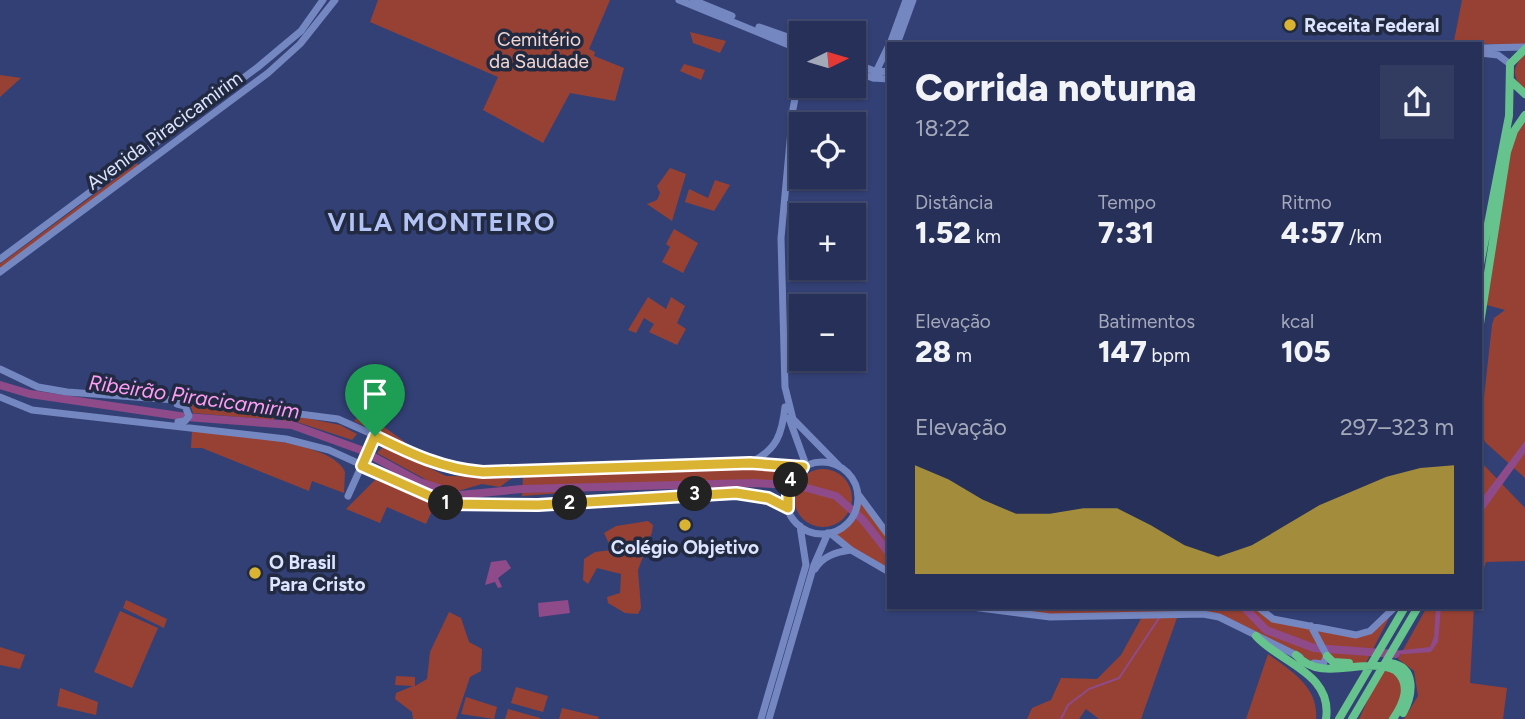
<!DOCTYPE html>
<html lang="pt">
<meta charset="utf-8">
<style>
body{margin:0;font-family:Figtree,sans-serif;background:#323c61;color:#f1f3f6;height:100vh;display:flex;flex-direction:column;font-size:26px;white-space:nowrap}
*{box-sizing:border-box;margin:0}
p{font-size:23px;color:#a4a9ba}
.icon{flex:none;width:38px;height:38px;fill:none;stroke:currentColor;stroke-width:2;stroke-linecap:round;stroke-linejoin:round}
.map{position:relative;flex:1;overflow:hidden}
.panel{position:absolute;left:887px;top:42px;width:595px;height:567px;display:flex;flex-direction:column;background:#263058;border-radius:0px;box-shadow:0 2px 5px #0004,0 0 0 2px #424b6e}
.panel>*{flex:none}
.needle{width:46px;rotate:85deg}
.buttons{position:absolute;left:789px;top:21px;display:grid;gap:14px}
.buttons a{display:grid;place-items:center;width:77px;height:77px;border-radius:0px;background:#263058;box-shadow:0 2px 5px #0004,0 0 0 2px #424b6e;font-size:35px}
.pin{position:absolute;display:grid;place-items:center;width:60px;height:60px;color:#fff;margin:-72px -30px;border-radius:50% 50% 50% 0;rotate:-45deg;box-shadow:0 0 7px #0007}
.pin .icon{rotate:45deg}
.km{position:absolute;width:35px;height:35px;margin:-18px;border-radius:50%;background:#222;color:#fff;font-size:19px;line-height:35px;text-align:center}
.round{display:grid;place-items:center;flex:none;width:74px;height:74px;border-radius:0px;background:#323c61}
.summary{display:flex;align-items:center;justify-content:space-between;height:119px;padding:0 28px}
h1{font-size:38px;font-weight:800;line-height:52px}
.metrics{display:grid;grid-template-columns:repeat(3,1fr);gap:10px;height:119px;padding:7px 28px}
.metrics div{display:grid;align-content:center}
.metrics b{font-size:30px;font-weight:800}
.metrics small{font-size:19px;font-weight:400}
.metrics p{font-size:19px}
.chart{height:196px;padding:14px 28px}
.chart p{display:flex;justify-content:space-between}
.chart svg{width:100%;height:126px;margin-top:7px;fill:#dab333;opacity:.7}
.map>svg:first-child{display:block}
.green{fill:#974134}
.water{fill:#8f4a89}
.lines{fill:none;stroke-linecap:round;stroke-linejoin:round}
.stream{stroke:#8f4a89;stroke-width:2}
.river{stroke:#8f4a89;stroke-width:8}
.secondary{stroke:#7587c1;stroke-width:7}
.trunk{stroke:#66c38e;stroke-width:8}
.route-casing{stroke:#fff;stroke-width:14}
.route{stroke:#dab333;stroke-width:9}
.poi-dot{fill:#dab333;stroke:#222a42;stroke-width:2.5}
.labels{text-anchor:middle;stroke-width:7;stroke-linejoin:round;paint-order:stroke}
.poi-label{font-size:19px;font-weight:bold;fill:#dce5fe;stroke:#222a42;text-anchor:start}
.park-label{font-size:19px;fill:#f2d7d1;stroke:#222a42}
.street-label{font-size:19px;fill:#dce5fe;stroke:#222a42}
.water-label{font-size:21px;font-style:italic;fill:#fd9df3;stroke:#222a42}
.district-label{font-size:26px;font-weight:bold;letter-spacing:2px;fill:#b3c3f5;stroke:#222a42}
</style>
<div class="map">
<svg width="1525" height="719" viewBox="0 0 1525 719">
<rect width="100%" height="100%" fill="#334075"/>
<!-- green -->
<path class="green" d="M378 0H610L589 49 595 52 594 56 624 68 615 101 570 93 543 143 483 110 498 77 370 22Z
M1462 0H1525V47L1454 41Z
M690 32 726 41 720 53 693 43Z
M1525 54V90C1511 77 1512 67 1525 54Z
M684 64 705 70 701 80 680 71Z
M0 75 21 78 0 97Z
M1525 116V478L1485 442 1482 435 1481 424 1492 325 1494 318 1505 310 1483 304 1508 152Z
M137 163 139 166 0 269V264Z
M670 168 686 174 672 221 647 204 657 200 660 193 657 186Z
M715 180 730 185 714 211 685 202 689 189 708 198Z
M674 229 698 243 683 273 662 262 670 247 666 244Z
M648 297 666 309 671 297 685 306 677 323 686 329 677 345 649 332 654 324 644 318 636 333 628 330Z
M190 404 273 413 274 420 193 413Z
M282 413 340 425 357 434 352 440 297 422 283 421Z
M359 416 373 419 405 442 399 444 354 421Z
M192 431C225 435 332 440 345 472L344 493 312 481 309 491 202 448H191Z
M384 446 446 476 513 477 500 487 482 484 458 491 434 484 377 453Z
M1481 462 1525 508V561L1486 562 1481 577Z
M750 465 790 470 784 483 720 481 582 488 562 493 522 496 523 475Z
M794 498a29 29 0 1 1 58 0a29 29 0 1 1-58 0Z
M377 478 435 504 426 524 387 507 380 523 346 509Z
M858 493 889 536V572L830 533C849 526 856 513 858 493Z
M648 521 653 525 652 532 638 570 641 608 638 614 625 613 608 603 607 597 620 593 621 574 597 568 588 584 583 580 584 559 595 552 612 550 604 533 616 526Z
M126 600 167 619 164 628 123 608Z
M973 607H1259L1265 615 1363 634 1394 608 1366 663 1342 664 1327 656 1318 664 1219 617 1178 615 1141 719H1099L1086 709 1079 719H1027L1032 708 1051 700 1061 678 1097 679 1121 655 1143 615 1050 617Z
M1427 607H1474L1470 683 1507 688 1503 719H1404L1418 696 1414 671 1398 659Z
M120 611 158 628 132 688 94 672Z
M449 612 461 618 469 642 482 649 481 671 470 677 456 719H413L412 712 395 699 396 693 413 686 395 685 396 676 415 677V686L427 679 430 652Z
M0 647 25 655 20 669 0 665Z
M1268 654C1291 671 1319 687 1316 719H1246Z
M1383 667 1392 668 1405 688 1393 719H1359Z
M516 687 548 696 543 712 511 703Z
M60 688 98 702 96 715 57 706Z
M466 697 497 707 494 719 461 714Z
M562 708 599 717 598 719H559Z
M508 709 540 718V719H505Z"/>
<!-- water -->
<path class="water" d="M1525 441V453L1481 514V502L1485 494Z
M506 560 511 568 498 578 502 587 498 588 495 582 485 585 491 562Z
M568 600 570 613 539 617 538 603Z
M1436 607H1441L1438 642 1431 652 1392 655 1394 651 1430 647 1434 637Z"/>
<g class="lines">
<!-- stream -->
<path class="stream" d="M1061 719 1068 705 1089 689 1119 678 1159 618"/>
<!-- river -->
<path class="river" d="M0 385 30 394 186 417 292 425 361 450 420 482 460 495 522 489 754 483 796 485 836 496 863 520 889 553
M1121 607H1135
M1244 607 1266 630 1314 648 1396 654"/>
<!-- secondary -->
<path class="secondary" d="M679 0 801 50
M693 0 732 16
M759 27 802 42
M890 44 906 0
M897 44 913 0
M1480 48 1525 47
M1480 53 1498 55 1510 64
M802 61 793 109 781 238 785 387 793 419 839 466
M854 63 877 72 889 71
M854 71 873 78 889 79
M795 72 798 48
M873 78 889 45
M0 259 258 67 301 31 323 0
M0 272 268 73 300 44 335 0
M0 369 38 387 67 392 216 403 338 419 451 469 522 473 750 463 803 467
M0 397 32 410 286 439 329 450 448 504 538 505 736 493 761 496 788 508
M177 404 185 406 189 416 185 421 178 422
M789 418 806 465
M752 462C777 449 782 434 785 407
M786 498a36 36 0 1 1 72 0a36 36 0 1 1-72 0Z
M858 494 889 536
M348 496 375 436
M830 533 851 550 889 572
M815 569C823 556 836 552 851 550
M972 607 1050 617 1203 614 1219 617 1300 657
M1258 607 1273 619 1356 635 1370 631 1395 607
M1311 626 1327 656 1323 664 1314 663
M761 719 806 565 800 526
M769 719 814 565 828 533"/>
<!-- trunk -->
<path class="trunk" d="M1511 81 1525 94
M1480 265 1509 116 1510 64 1525 49
M1480 324 1507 152 1514 131 1525 115
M1256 636C1280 663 1333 673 1326 719
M1296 655C1322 684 1364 656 1395 670 1412 684 1404 703 1393 719
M1327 656 1333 662 1349 663
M1390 663C1417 667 1413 695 1403 713
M1339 719 1405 607
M1352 719 1418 607"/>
</g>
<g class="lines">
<!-- route casing -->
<g class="route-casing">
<path id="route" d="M375 436C411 454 443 469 483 472L750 463 803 467 788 489V508L768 498 736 493 538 505 448 504 362 466Z"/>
</g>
<!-- route -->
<use href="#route" class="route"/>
</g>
<!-- markers -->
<g class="poi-dot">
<circle cx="1290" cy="25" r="7"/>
<circle cx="685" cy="525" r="7"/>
<circle cx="255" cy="573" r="7"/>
</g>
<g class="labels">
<!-- poi labels -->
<g class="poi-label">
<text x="1304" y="32">Receita Federal</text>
<text x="685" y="554" text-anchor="middle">Colégio Objetivo</text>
<text x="269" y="569">O Brasil<tspan x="269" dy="22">Para Cristo</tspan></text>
</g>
<!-- park labels -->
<g class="park-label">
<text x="539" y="46">Cemitério<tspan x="539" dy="22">da Saudade</tspan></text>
</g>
<!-- street labels -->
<g class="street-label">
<text transform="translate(164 130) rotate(-36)" y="7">Avenida Piracicamirim</text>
</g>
<!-- water labels -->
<g class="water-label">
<text transform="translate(194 397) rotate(8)" y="7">Ribeirão Piracicamirim</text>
</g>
<!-- district labels -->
<g class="district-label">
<text x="442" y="231">VILA MONTEIRO</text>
</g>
</g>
</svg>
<div class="buttons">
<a><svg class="needle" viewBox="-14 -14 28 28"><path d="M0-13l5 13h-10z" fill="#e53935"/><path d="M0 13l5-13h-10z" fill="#a4a9ba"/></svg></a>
<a><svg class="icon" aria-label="locate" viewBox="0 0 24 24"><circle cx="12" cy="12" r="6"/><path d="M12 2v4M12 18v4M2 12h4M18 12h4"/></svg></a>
<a>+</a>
<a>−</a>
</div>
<div class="pin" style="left:375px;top:436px;background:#1e9e55"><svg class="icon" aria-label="arrive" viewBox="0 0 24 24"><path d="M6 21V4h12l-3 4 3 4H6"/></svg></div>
<b class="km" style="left:446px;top:503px">1</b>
<b class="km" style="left:570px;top:503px">2</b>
<b class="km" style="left:695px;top:494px">3</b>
<b class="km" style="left:791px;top:480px">4</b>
<section class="panel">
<div class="summary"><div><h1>Corrida noturna</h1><p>18:22</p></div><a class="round"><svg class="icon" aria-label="share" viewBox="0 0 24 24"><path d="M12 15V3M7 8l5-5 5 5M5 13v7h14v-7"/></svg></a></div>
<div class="metrics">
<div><p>Distância</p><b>1.52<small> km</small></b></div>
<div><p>Tempo</p><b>7:31</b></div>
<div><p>Ritmo</p><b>4:57<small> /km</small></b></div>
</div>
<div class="metrics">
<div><p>Elevação</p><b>28<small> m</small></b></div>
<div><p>Batimentos</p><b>147<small> bpm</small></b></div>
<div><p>kcal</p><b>105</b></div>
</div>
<div class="chart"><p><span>Elevação</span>297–323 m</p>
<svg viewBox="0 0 160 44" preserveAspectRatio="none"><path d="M0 44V6L10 11L20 18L30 23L40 23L50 21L60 21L70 27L80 34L90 38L100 34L110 27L120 20L130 15L140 10L150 7L160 6V44z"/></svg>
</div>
</section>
</div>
